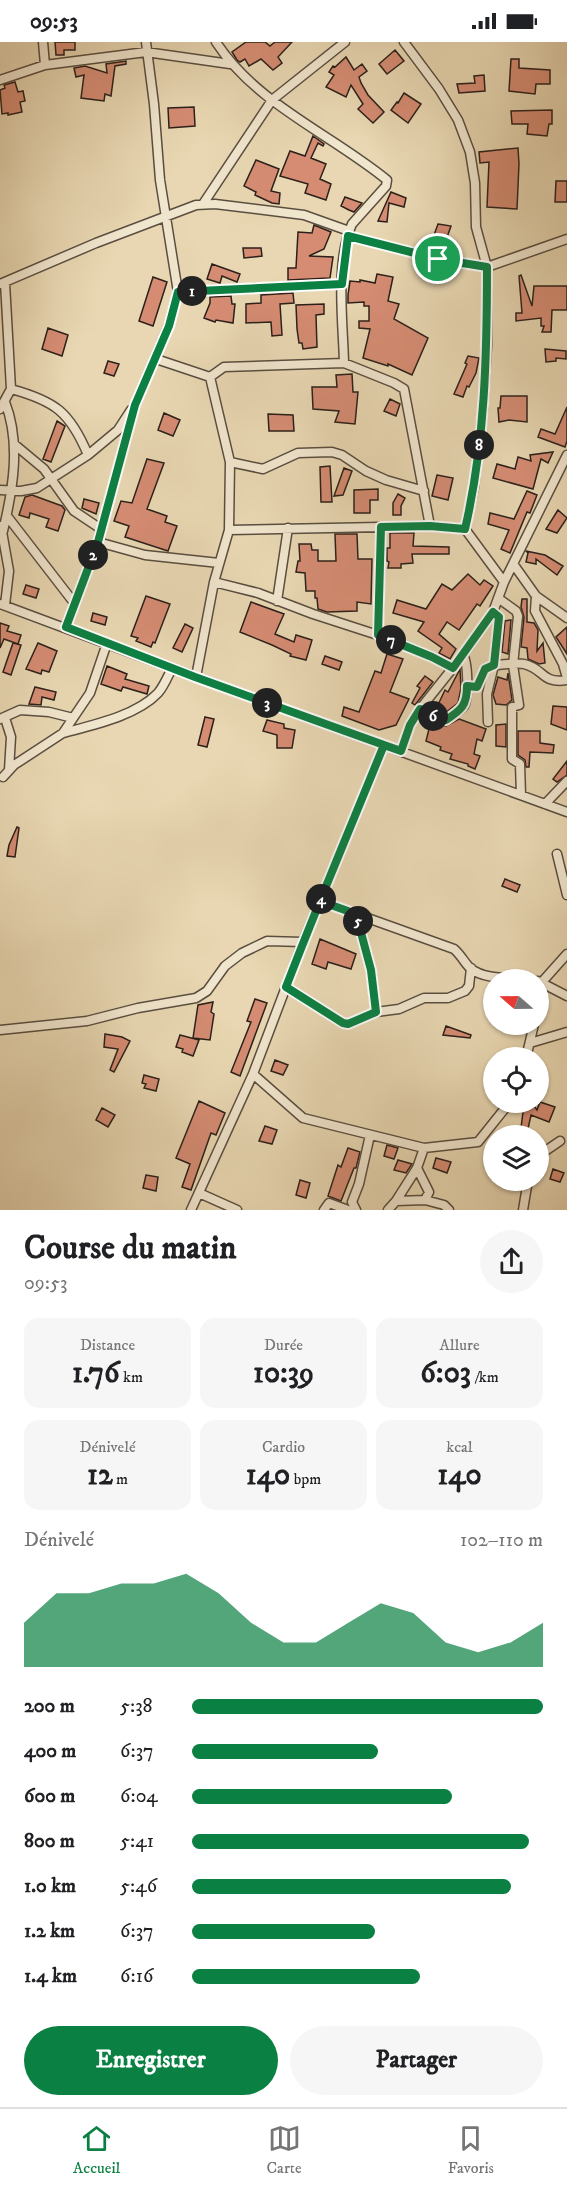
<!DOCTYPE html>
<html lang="fr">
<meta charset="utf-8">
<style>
body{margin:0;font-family:"IM FELL DW Pica",serif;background:#f6f6f6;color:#202124;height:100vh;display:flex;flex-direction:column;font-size:22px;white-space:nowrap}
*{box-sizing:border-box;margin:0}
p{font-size:20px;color:#757577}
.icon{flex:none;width:33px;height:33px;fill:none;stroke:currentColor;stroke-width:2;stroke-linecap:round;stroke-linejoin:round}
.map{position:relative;height:1168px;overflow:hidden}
.sheet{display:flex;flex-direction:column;background:#fff;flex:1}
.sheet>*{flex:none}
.needle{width:39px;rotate:290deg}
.controls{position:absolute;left:483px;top:927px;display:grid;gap:12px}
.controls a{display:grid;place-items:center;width:66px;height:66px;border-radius:50%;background:#fff;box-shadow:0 2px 4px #0004;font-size:30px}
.pin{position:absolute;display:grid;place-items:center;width:51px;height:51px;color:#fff;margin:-26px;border:3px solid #fff;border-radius:50%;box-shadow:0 2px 6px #0007}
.km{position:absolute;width:30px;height:30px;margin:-15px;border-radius:50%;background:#222;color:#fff;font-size:16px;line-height:30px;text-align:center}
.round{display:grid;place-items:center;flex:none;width:63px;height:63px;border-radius:32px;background:#f6f6f6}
.summary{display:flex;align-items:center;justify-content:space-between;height:102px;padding:0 24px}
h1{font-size:33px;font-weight:700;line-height:45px}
.metrics{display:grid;grid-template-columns:repeat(3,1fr);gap:9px;height:102px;padding:6px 24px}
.metrics div{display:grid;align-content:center;border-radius:15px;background:#f6f6f6;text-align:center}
.metrics b{font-size:30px;font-weight:700}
.metrics small{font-size:16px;font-weight:400}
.metrics p{font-size:16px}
.chart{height:168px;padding:12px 24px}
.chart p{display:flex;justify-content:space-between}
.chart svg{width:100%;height:108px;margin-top:6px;fill:#0b8043;opacity:.7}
.primary-button{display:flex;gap:12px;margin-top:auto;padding:12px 24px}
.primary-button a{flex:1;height:69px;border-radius:36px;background:#0b8043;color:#fff;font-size:24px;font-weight:700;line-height:69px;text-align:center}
.primary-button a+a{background:#f6f6f6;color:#202124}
ul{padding:0 24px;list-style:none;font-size:20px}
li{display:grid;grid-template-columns:96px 72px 1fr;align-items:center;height:45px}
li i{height:15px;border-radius:8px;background:#0b8043}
.status{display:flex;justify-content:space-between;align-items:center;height:42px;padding:0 30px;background:#fff;direction:ltr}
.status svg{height:16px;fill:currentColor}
.tabs{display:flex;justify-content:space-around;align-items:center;height:84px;border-top:2px solid #e0e0e0;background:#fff;font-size:16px;color:#757577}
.tabs a{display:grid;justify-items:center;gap:3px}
.tabs .on{color:#0b8043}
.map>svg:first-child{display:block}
.building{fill:#d58c73;stroke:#2b201a;stroke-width:1.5}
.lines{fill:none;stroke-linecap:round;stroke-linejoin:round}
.minor-casing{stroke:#5a4e40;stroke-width:11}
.minor{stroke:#f0e5cd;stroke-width:8}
.route-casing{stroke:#fff;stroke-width:12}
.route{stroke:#0b8043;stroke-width:8}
</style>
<div class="status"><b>09:53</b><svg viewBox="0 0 49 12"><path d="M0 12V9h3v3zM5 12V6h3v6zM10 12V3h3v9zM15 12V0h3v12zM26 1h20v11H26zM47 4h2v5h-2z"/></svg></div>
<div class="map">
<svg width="567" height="1168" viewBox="0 0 567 1168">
<rect width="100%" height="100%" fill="#e8d7b2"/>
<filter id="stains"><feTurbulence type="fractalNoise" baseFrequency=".00333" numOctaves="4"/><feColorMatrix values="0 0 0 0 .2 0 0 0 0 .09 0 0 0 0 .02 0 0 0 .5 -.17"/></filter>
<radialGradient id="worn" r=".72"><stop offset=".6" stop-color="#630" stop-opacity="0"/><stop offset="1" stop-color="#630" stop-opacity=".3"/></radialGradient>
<!-- building -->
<path class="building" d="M55 0H75V8H64V13H56Z
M246 0H265L270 4 275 0H292L278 15 282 21 273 28 261 17 249 24 245 17 240 20 237 18 232 10Z
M395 8 404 19 387 32 379 22Z
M346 15 354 28 362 22 367 29 359 35 361 41 368 53 384 70 373 81 358 67 363 62 351 43 346 55 326 45 334 33 329 30 333 24 335 25Z
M511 17H519V26L550 28V42H536L535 52 509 49Z
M126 19V22L115 24 111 54 105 52 104 59 81 56 84 33 76 35 74 26 85 24 107 31 106 22Z
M484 33 485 49 459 51 457 42 475 41 474 34Z
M15 40 18 50 23 49 25 59 20 60 22 70 8 73V71L2 72 0 48 5 46 4 43Z
M404 51 421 62 408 81 391 68 397 60 398 61Z
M194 65 195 84 169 86 168 66Z
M552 68V82H549L547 94 527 92 528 82H512L511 69Z
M313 94 324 102 323 104 318 101 311 116 326 122 320 137 331 142 326 158 305 151 308 142 280 134 290 109 305 114Z
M518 106 519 122 517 167 487 165 489 120 480 121 479 110Z
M256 118 279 127 271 149 280 151 279 162 272 161 255 153 256 150 244 144Z
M556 139H567V160H555Z
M391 150 406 156 404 165 389 161 387 180 378 179Z
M345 155 362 161 354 170 349 168 341 164Z
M438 182 451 184 446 198 434 193Z
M314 183 331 190 324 207 309 214 333 215 330 236 288 238V226H296L298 190 312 191Z
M243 206H261L262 214 244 216Z
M212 222 240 232 237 240 222 234 220 241 207 237Z
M377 232 393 235 388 259 399 262 394 277 428 296 412 333 388 322V324L363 316 370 287 359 286V279H369V264H364V260L348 261V253L350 239 360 240V238L375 241Z
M521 233 532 264 534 244H567V268H552L551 290H542L544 284H541V276L516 279V271H522L519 234Z
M153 235 167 240 153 284 139 279Z
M293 251 294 261 280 262 282 293 272 294 271 280 246 281V262L261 261V253Z
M231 254 232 262H235L233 281 216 278 215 280 204 276 210 261V255Z
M324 262V272L316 273 317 305 303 307 302 301H299L297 287 296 263Z
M48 286 68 293 62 314 42 307Z
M545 307 566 309V317L556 316V319L546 320Z
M468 314 479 316 476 331 469 345 467 344 463 355 454 352 467 322 465 321Z
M108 319 119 322 114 334 104 331Z
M352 332 353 350H358L355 382 335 380 339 369 313 367 312 345H337L336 333Z
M501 354H527V380L509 378 499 380 498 366H500Z
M390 357 400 362 396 374 384 369Z
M567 365V399L565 405 538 395 541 387 555 392Z
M164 371 180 378 173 394 158 388Z
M268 372 293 373 294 389H269Z
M57 379 65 384 51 420 43 417Z
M553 410 548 421 541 417 533 447 493 436 497 422 515 427 518 415 531 419 530 413Z
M147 417 164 421 147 467 167 474 165 480 177 484 168 509 125 495 129 484 114 479 121 459 132 461Z
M330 424 332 460H321L320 425Z
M344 426 352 429 343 453 334 454Z
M437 433 453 436 448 458 432 454Z
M378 447V458H370V471H354V448Z
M527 449 537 453 530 471 527 470 510 511 501 507 509 488 488 482 490 471 514 477Z
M398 452 405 456 401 464V473H393V461Z
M32 453 62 464 65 468 58 489 46 485 49 477 30 471 29 476 19 473 25 455Z
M84 457 99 461 96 472 82 466Z
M558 468 567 476 557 491 546 487Z
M390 491H414L413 504 449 505V512H412L413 521 401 522V526H388L389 520 387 519V506H390Z
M335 492H357L358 517H372L371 562 357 560V569L327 570 318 567 317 556H315V549H306L305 531 296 530 298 519H300L299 502H311L312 508H318V519H336Z
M526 509 545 513 563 524 557 533 536 517V522L526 520 528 511Z
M468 532 480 543 484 538 493 544 480 564 477 562 459 588 447 580 439 592 456 607 450 617 439 611 442 606 418 589 424 580 393 571 397 558 426 567 442 542 452 548Z
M26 543 39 547 36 556 23 552Z
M146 554 170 562 155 601 153 600 151 605 136 599 138 596 131 594Z
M522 557H527V580L534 581 538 588 537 609 543 601 545 621 539 622 528 617 527 606 521 605 524 575 521 565Z
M251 560 284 572 275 592 294 600 296 593 312 598 306 618 290 614 291 612 272 603 240 590Z
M93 571 107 575 105 583 91 579Z
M510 578H511L508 612 502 610 505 579Z
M0 581 9 584 7 589 21 593 18 602 4 597 0 606Z
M185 582 193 586 182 610 173 606Z
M567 585V612L556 595Z
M13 601 21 603 11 633 3 630Z
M38 601 57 609 49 630 42 628 41 632 26 627Z
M387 612 403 617 390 650 409 657 396 683 379 688 342 674 344 665 359 670 375 629 381 631Z
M325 614 342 620 339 628 322 622Z
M107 624 127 632 125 637 149 644 147 652 123 645 121 649 101 642Z
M460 627 461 646 458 661 445 671 436 667 445 648 448 650Z
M508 631 512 658 506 663 496 662 493 653 498 635 507 638Z
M425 634 433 640 415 663 412 661 420 646 417 644Z
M35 645 56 650 54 658 42 655 41 663 29 662Z
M553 664 567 665V688L551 682Z
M205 675 214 677 207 705 198 703Z
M459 677 486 687 482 699 477 697 474 712 480 714 475 727 468 724V722L450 717 452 712 440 708 441 705 426 699 431 679 446 684Z
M267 678 284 682V686L295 688 292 706H277V693L263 689Z
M506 682V705L496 704V683Z
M518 689H540V701L554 703 553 711 530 710 529 725H526L525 718 518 713Z
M567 719V733L557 740 553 737Z
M17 785 19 786 15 815 7 814 9 803Z
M505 837 520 843 517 850 502 844Z
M320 897 356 912 351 927 328 920 326 927 312 922Z
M255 957 267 961 240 1034 231 1030 251 980 247 979Z
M213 960 211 970 214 972 210 998 193 996 198 963Z
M446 984 471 993 470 996 443 993Z
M105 992 122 995 130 999 114 1030 110 1028 118 1007 104 1005Z
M180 993 199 998 193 1014 182 1010 183 1007 176 1005Z
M275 1018 288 1023 283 1033 271 1029Z
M144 1033 159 1037 156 1049 144 1046 146 1042 142 1041Z
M199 1059 225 1071 216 1093 211 1091 191 1148 182 1145 190 1122 176 1116Z
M523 1060H531L537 1068 540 1060 555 1065 549 1080 531 1073 528 1087 521 1086 523 1070 520 1069Z
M102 1066 115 1073 108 1085 96 1078Z
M265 1084 277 1088 272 1102 259 1099Z
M387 1103 398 1106 394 1117 384 1114Z
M348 1106 360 1110 356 1126H354L341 1159 328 1154 338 1123 341 1125Z
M436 1116 451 1120 447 1131 433 1126Z
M398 1118 412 1122 406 1131 394 1128Z
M553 1127 564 1131 560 1140 550 1137Z
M146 1133 158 1135 156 1149 143 1146Z
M300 1138 310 1141 306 1156 296 1153Z"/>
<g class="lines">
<!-- minor casing -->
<g class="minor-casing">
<path id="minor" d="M43 0 45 23
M216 0C256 62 331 92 387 138L386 144 352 182C335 221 343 279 344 321
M404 0 439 47 458 78 470 110 475 141 476 185 487 225V304L483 367 474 445 465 487 504 540
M0 38 45 23 146 10 230 22
M203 162 272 58 345 0
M348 194 438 217 487 225 567 197
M0 242 96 201 196 163 215 162 304 173 349 189
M178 250 342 242
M156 317 210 335
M210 335 224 325 344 321 394 341 404 347 430 484
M11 347C55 359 70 370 88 413L118 388 131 368
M0 367 11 347 5 241
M14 402 44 427 74 469 101 487
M230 420 263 427 298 411 332 410 342 413 366 429 386 438 424 449
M0 448 21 449 37 446 88 413
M7 474 75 562
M1 484 9 529 5 563
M229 488 430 484 465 487
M3 489C13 447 21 401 5 360
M98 500 145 513 219 521
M514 523 536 554 567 576
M214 540 258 551 313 572 387 596 432 615 453 626
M536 554 535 569 563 622 567 636
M498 556 516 569 518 574 513 623 519 663 512 665V717L520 722 521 753
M277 559 288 486
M0 562 196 635 567 770
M66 585 98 500 135 363 169 283 178 250 160 138 154 62 146 0
M378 593 381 485
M196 635 214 540 229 488 230 420 210 335
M467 644 477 645 485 627 494 623 499 575 493 570
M420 667 446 678C451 674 461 669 464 664 469 656 468 620 463 613
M5 676 11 695 9 728
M0 677 20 668 49 670 73 676
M488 680 487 652 494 623C503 623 516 620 524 622 545 627 541 642 567 638
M63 691C93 683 136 674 158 651 164 644 168 634 172 626
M401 709 410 683 420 667 460 617 493 570 504 540 567 413
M3 735 14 723 63 691 90 651 107 601
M545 762 567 739
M557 812 567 853
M320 859 454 907C461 913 464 920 470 926 485 939 515 935 533 938
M356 872 371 928 376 970
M538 939 567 954
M286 945 343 981 348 982 376 970 399 967 424 956H448L465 949 469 944 471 926
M538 958 542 940 567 912
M0 988 87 979 138 966 196 956 207 949 225 924 242 911 267 899 303 900
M530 1001 567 990
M526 1016 534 982
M253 1032 303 1076 424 1106 478 1100 510 1060
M424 1106 417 1126 429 1150 425 1158 444 1163 449 1168
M538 1114 560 1099
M199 1151 237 1168
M396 1159 417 1126
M191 1168 253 1032 303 900 384 703
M324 1168 329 1161 348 1168
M356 1168 352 1160 359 1142 370 1093
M388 1168 396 1159 425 1158
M523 1168 528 1138"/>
</g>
<!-- minor -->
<use href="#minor" class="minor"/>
</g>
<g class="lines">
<!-- route casing -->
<g class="route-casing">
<path id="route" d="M438 217 348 194 342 242 178 250 169 284 135 363 98 500 66 585 195 635 384 703C351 784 317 864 286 945L343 981 348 982 376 970 371 928 356 872 320 859 384 703 401 709 410 683 420 667 446 678C461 668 467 664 467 644L477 645 485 627 494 623 499 575 493 570 453 626 432 615 378 593 381 485 430 484 465 487C485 401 487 313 487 225L438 217"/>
</g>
<!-- route -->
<use href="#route" class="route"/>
</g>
<rect width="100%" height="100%" filter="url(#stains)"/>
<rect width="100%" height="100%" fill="url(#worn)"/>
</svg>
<div class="controls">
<a><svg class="needle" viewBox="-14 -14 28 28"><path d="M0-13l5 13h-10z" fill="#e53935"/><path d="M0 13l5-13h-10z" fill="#757577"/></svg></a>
<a><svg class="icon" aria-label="locate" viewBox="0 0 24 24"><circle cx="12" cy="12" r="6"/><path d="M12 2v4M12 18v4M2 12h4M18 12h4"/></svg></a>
<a><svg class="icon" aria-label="layers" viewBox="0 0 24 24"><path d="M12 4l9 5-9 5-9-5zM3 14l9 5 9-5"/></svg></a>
</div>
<div class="pin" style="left:438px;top:217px;background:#1e9e55"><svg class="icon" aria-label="arrive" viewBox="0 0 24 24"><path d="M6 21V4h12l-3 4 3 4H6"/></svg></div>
<b class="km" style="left:192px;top:249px">1</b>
<b class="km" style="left:93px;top:513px">2</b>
<b class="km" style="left:267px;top:661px">3</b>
<b class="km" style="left:321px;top:857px">4</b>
<b class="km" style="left:358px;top:879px">5</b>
<b class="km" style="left:433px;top:674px">6</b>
<b class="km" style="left:391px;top:598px">7</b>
<b class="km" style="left:479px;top:403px">8</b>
</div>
<section class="sheet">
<div class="summary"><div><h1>Course du matin</h1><p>09:53</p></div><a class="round"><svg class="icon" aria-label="share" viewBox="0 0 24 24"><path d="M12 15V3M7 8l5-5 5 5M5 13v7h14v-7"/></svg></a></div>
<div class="metrics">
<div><p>Distance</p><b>1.76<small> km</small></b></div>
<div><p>Durée</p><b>10:39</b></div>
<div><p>Allure</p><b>6:03<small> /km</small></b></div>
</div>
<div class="metrics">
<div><p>Dénivelé</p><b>12<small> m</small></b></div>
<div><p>Cardio</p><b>140<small> bpm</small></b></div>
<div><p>kcal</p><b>140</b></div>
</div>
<div class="chart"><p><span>Dénivelé</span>102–110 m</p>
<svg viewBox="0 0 160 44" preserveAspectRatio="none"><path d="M0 44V26L10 14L20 14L30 10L40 10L50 6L60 14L70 26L80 34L90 34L100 26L110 18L120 22L130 34L140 38L150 34L160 26V44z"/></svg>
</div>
<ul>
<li><b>200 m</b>5:38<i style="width:100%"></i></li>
<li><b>400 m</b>6:37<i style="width:53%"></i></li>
<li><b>600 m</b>6:04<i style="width:74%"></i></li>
<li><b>800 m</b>5:41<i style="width:96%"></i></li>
<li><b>1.0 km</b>5:46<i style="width:91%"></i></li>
<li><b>1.2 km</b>6:37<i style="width:52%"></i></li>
<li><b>1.4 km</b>6:16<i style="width:65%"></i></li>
</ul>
<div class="primary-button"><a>Enregistrer</a><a>Partager</a></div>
</section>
<nav class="tabs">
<a class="on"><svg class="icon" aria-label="home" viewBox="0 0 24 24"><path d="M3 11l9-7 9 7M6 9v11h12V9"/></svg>Accueil</a>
<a><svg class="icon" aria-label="map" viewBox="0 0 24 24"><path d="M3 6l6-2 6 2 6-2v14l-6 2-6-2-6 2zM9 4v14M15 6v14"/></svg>Carte</a>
<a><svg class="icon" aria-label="saved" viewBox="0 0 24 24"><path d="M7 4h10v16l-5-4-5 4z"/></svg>Favoris</a>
</nav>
